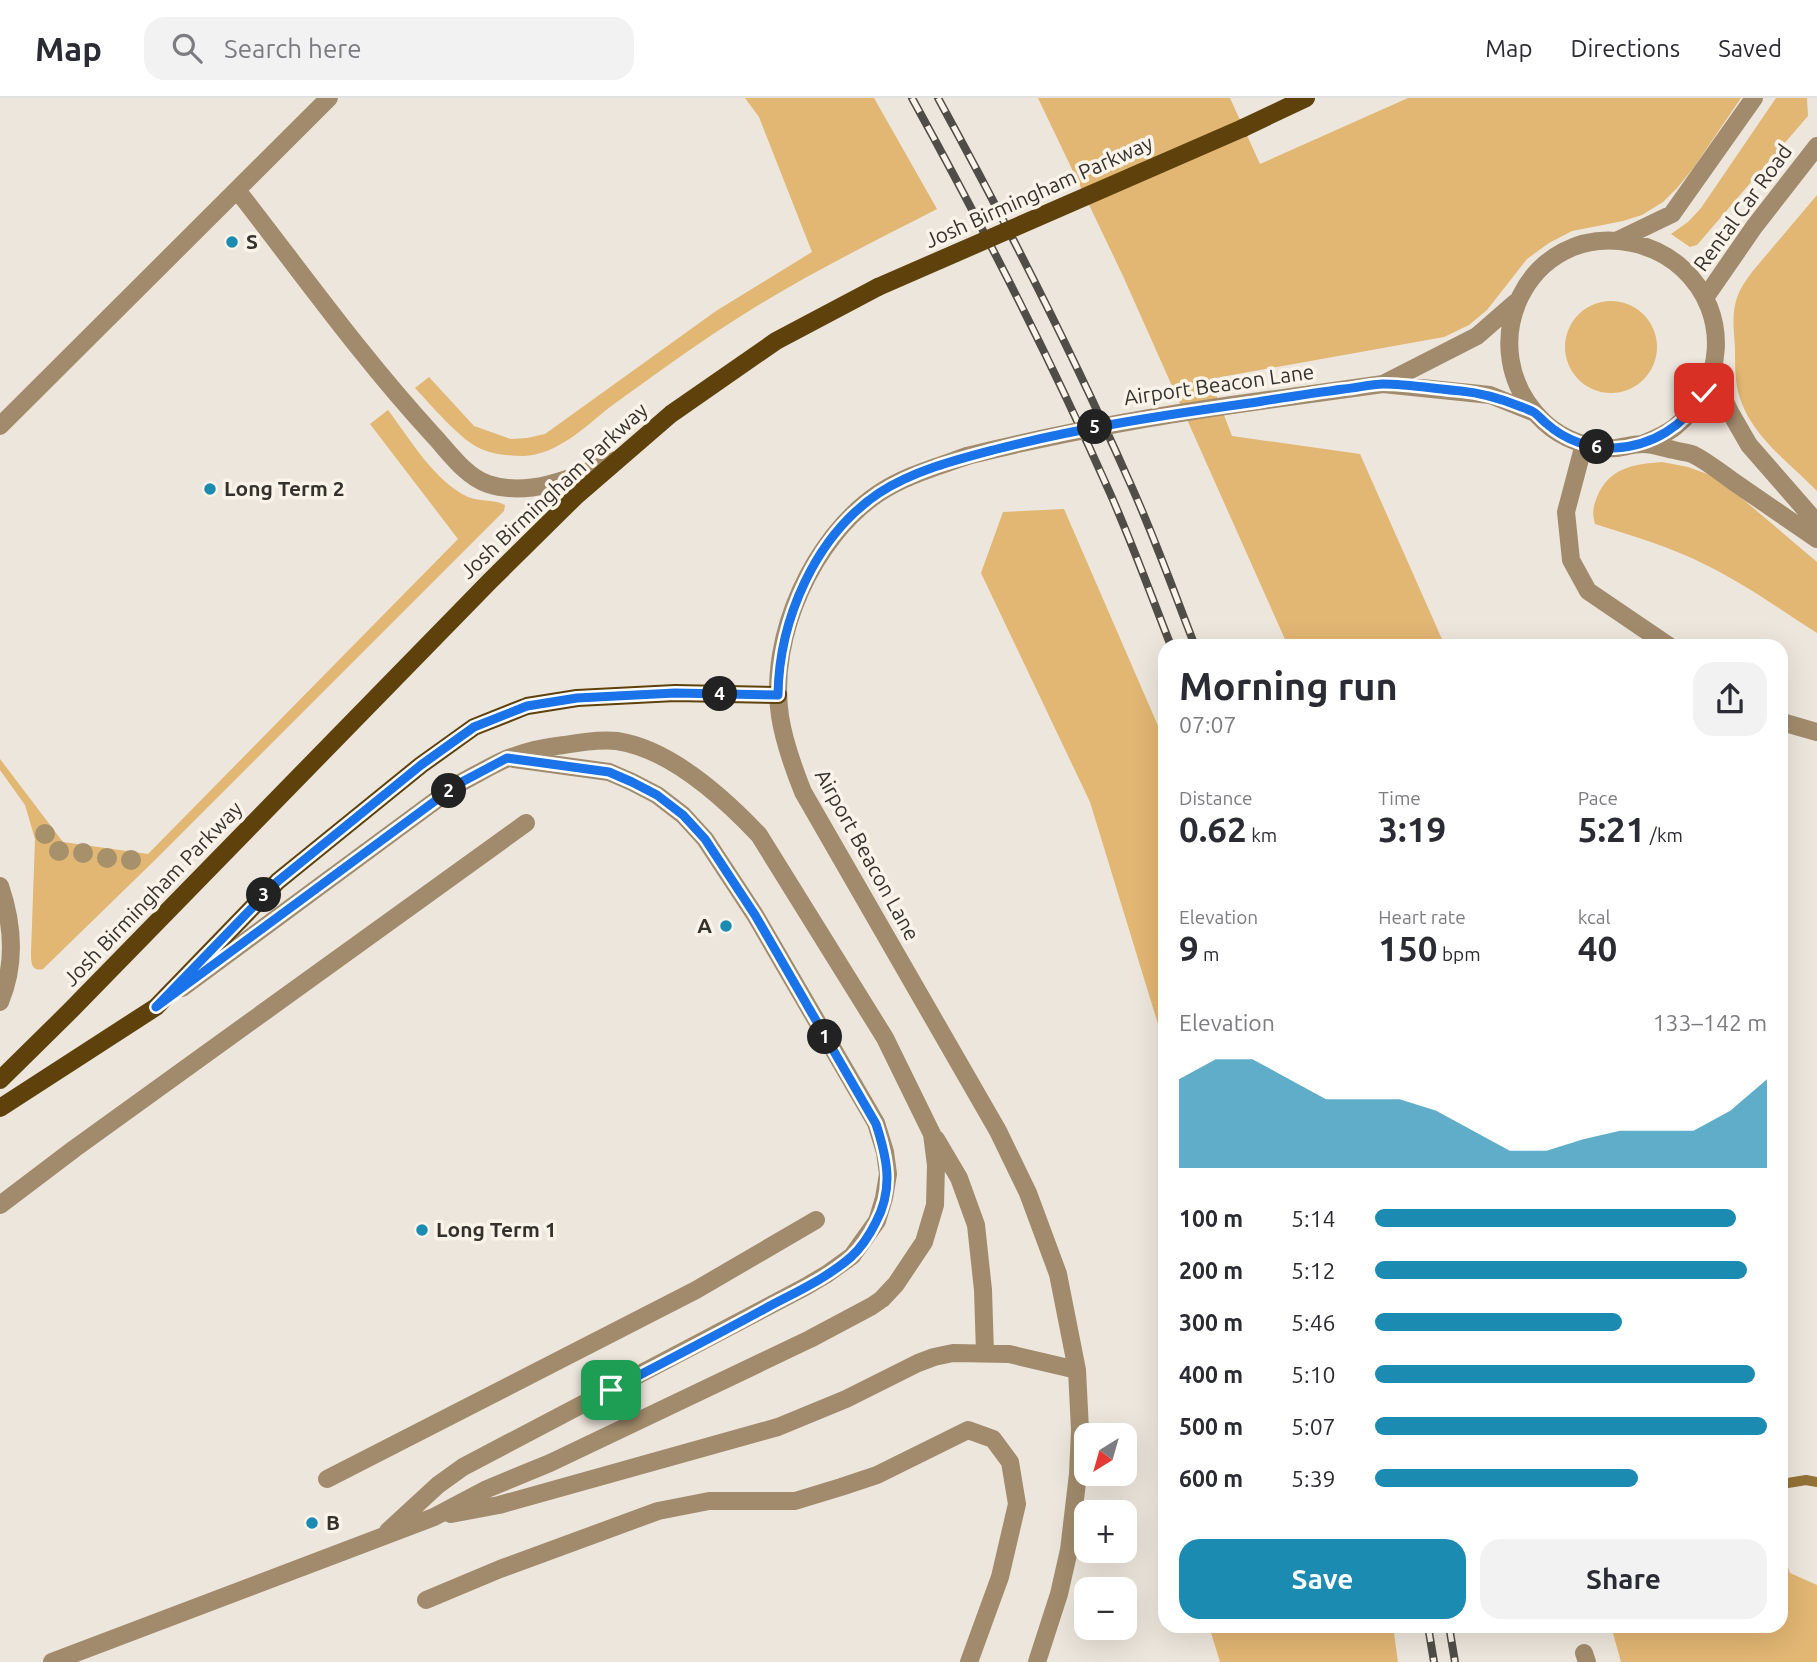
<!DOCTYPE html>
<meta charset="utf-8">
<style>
body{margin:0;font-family:Ubuntu,sans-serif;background:#f2f2f3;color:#2b2b33;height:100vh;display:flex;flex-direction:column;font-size:26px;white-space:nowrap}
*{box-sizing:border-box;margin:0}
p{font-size:23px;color:#7c7c81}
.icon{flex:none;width:38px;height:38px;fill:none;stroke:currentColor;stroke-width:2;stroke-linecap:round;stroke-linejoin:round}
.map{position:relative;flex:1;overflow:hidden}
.drawer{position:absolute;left:1158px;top:541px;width:630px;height:994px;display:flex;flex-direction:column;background:#fff;border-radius:21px;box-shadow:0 7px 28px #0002}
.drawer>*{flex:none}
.needle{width:46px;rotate:217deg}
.buttons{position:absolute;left:1074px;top:1325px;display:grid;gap:14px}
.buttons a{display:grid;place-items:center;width:63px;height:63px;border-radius:14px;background:#fff;box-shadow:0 7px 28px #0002;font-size:35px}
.pin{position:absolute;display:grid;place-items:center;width:60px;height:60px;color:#fff;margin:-30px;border-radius:14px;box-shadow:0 4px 10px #0006}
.km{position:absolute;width:35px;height:35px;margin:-18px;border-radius:50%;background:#222;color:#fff;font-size:19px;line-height:35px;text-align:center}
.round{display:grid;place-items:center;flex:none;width:74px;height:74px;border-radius:21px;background:#f2f2f3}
.head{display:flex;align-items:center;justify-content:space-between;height:119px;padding:0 21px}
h1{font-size:38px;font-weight:700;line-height:52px}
.figures{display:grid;grid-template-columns:repeat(3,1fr);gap:10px;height:119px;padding:7px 21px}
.figures div{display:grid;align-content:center}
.figures b{font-size:35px;font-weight:700}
.figures small{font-size:19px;font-weight:400}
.figures p{font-size:19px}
.chart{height:196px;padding:14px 21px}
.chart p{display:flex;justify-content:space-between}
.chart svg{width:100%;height:126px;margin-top:7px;fill:#1c8bb1;opacity:.7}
.action{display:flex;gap:14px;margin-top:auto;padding:14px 21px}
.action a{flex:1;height:80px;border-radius:21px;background:#1c8bb1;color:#fff;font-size:28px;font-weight:700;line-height:80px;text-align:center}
.action a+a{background:#f2f2f3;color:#2b2b33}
ul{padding:0 21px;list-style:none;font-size:23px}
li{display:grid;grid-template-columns:112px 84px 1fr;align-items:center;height:52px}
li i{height:18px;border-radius:9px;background:#1c8bb1}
header{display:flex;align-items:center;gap:42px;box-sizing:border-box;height:98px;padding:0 35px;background:#fff;border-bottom:2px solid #e1e1e2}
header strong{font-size:33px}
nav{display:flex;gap:38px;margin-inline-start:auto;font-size:24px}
.search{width:490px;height:63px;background:#f2f2f3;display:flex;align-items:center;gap:18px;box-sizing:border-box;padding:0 24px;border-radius:21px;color:#7c7c81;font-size:26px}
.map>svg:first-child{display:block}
.green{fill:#e2b673}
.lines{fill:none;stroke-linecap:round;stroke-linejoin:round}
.stream{stroke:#947137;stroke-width:10}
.minor{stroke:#a18b6c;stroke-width:18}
.major{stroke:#5f410c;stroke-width:18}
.rail-casing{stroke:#504c47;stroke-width:8}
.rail{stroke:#faf3e9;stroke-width:5;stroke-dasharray:16;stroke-linecap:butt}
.minor-bridge{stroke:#a18b6c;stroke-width:18}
.major-bridge{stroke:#5f410c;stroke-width:18}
.tree{fill:#a7916a}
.route-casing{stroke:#fff;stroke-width:14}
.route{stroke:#1a73e8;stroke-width:9}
.poi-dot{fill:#1c8bb1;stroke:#faf3e9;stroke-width:2.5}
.labels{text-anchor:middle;stroke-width:7;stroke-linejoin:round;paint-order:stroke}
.street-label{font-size:21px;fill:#35322e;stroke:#faf3e9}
.poi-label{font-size:21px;font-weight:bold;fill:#35322e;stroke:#faf3e9;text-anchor:start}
</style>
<header>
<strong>Map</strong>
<div class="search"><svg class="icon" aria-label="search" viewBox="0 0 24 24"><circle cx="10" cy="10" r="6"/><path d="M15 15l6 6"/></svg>Search here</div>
<nav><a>Map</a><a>Directions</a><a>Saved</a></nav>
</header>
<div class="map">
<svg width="1817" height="1564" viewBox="0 0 1817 1564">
<rect width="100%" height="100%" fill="#ede6dc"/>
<!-- green -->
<path class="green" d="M745 0H874L937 111C871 145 804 178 741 218 696 246 653 278 610 309 585 329 557 357 523 358 508 358 490 356 477 349 456 337 432 308 415 290L429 279 474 328 511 341 527 340 545 336 716 213 812 154 759 19Z
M1038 0H1230L1260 66 1408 0H1741L1694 69 1678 89 1663 104 1642 117 1623 123 1572 133 1549 145 1527 161 1487 212 1469 227 1444 239 1210 281 1232 338 1360 356 1445 548H1288L1123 178Z
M1776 0H1807L1808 18 1697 147 1690 149 1671 136 1688 124 1701 110Z
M1817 97V393C1785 361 1741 330 1736 282 1735 272 1735 261 1735 250 1734 232 1731 214 1738 197 1741 189 1747 181 1752 174Z
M1565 249a46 46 0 1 1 92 0a46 46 0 1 1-92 0Z
M388 312C410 341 434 383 468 399 480 404 495 401 505 407L504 413 155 762 43 871C31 874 31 864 31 855L35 741 25 707 0 672V661L63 744 148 756 458 441 370 326Z
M1662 364 1688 369 1710 377 1738 397 1817 464V535C1781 512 1745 486 1706 467 1671 449 1633 438 1595 426 1592 415 1593 409 1597 399 1609 370 1633 366 1662 364Z
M1064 411 1165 644V949L1090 704 981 475 1003 414Z
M1782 1451 1790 1475 1817 1487V1564H1621L1611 1528H1782Z
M1209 1528H1393L1398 1564H1220Z"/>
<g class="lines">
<!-- stream -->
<path class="stream" d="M1782 1386 1806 1382 1817 1384"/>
<!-- minor -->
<path class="minor" d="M237 92C301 174 362 260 433 337 449 354 465 378 488 386 530 400 577 378 616 362
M1618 142 1672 116 1754 0
M1705 200 1754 129 1817 48
M1712 276 1730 314 1749 347 1817 425
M1383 286 1477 238 1516 204
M1232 307 1383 286 1490 297 1535 315
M0 328 329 0
M1584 346 1566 414 1571 462 1588 493 1669 548
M1642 346C1654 341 1665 337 1675 329 1725 288 1731 216 1683 171 1668 157 1651 149 1632 145 1528 123 1467 251 1544 324 1562 341 1591 352 1616 350 1625 349 1634 346 1643 346 1653 346 1664 350 1674 352 1680 354 1689 354 1694 357 1708 364 1721 375 1734 384 1762 403 1789 422 1817 441
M967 358C937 369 906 377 879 395 813 439 768 539 780 618 784 644 793 669 803 694L998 1033 1028 1095 1058 1176 1077 1272 1080 1332 1078 1376 1069 1452 1059 1496 1037 1564
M1782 624 1817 634
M0 788C13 826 16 866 0 904
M936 1041 959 1080 976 1127 983 1192 985 1255
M0 1107 74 1051 526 725
M327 1381 696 1192 816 1122
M451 1416 499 1407 778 1329 846 1301 918 1265 934 1259 953 1255 1009 1256 1077 1272
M388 1433 438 1387 463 1369 805 1189 827 1176 852 1158 877 1123 884 1100 888 1076 885 1054 876 1025 755 817 705 741 683 717 657 697 632 684 609 674 514 661
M426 1502 500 1471 658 1413 709 1403H795L841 1389 877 1377 968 1332 993 1341 1010 1364 1017 1406 1000 1479 969 1564
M1584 1555 1587 1564
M52 1564 434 1419 487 1391 550 1365 810 1241 872 1208 882 1201 896 1186 924 1144 935 1107 936 1067 932 1036 885 940 759 737C724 700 670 651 617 643 600 641 581 644 564 647 545 649 524 654 506 661 490 668 474 678 458 686L182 890"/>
<!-- major -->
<path class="major" d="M1243 30 1306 0
M0 982 71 912 490 483 575 399 671 316 776 243 878 189
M0 1010 156 909 278 783 421 667 474 629 527 608 577 600 675 595 778 597"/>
<!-- rail casing -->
<g class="rail-casing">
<path id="rail" d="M912 0C983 129 1050 260 1110 395 1132 445 1151 497 1171 548
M938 0C1007 126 1072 254 1130 385 1154 438 1174 494 1195 548
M1428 1528 1434 1564
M1449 1528 1455 1564"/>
</g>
<!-- rail -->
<use href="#rail" class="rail"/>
<!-- minor-bridge -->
<path class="minor-bridge" d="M967 358C1055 336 1143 320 1232 307"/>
<!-- major-bridge -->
<path class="major-bridge" d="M878 189 1243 30"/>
</g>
<!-- trees -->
<g class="tree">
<circle cx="45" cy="736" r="10"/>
<circle cx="59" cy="753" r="10"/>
<circle cx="83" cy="755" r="10"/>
<circle cx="107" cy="760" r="10"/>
<circle cx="131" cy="762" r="10"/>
</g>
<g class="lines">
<!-- route casing -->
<g class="route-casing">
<path id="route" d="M611 1292C664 1264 717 1237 768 1209 796 1194 827 1180 851 1159 861 1150 870 1136 876 1124 894 1090 887 1060 876 1026L755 817 705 741 683 717 657 697 632 684 609 674 507 660 458 686 156 909 278 783 421 667 474 629 527 608 577 600 675 595 778 597C779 522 815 438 879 395 913 373 955 362 993 352 1078 330 1164 317 1250 305 1282 300 1313 295 1344 291 1357 290 1370 286 1383 286 1407 286 1436 291 1461 293 1483 295 1499 300 1519 308 1524 310 1531 312 1535 315 1539 318 1543 323 1547 326 1565 342 1590 351 1614 350 1653 348 1684 328 1704 295"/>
</g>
<!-- route -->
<use href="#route" class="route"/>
</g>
<!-- markers -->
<g class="poi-dot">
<circle cx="232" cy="144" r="7"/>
<circle cx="210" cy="391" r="7"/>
<circle cx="726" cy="828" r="7"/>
<circle cx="422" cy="1132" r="7"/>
<circle cx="312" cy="1425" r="7"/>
</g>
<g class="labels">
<!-- street labels -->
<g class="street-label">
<text transform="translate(1039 94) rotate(-24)" y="7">Josh Birmingham Parkway</text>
<text transform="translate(1743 110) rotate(-54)" y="7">Rental Car Road</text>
<text transform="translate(1219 287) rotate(-8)" y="7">Airport Beacon Lane</text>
<text transform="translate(554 393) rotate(-43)" y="7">Josh Birmingham Parkway</text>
<text transform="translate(867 757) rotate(61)" y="7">Airport Beacon Lane</text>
<text transform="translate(153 796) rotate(-46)" y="7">Josh Birmingham Parkway</text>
</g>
<!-- poi labels -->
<g class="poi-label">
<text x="246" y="151">S</text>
<text x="224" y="398">Long Term 2</text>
<text x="712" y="835" text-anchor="end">A</text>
<text x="436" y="1139">Long Term 1</text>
<text x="326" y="1432">B</text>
</g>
</g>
</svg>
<div class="buttons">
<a><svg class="needle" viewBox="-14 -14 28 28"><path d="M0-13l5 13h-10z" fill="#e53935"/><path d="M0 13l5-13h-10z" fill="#7c7c81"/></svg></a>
<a>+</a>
<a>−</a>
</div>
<div class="pin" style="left:611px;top:1292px;background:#1e9e55"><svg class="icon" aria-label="arrive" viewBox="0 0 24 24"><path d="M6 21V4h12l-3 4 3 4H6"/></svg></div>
<div class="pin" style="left:1704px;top:295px;background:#d93025"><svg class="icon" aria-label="check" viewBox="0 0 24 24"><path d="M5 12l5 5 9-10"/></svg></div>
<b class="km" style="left:825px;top:939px">1</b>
<b class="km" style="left:449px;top:693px">2</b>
<b class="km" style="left:264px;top:797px">3</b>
<b class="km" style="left:720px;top:596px">4</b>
<b class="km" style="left:1095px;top:329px">5</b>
<b class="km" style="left:1597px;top:349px">6</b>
<section class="drawer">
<div class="head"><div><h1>Morning run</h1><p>07:07</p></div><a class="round"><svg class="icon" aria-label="share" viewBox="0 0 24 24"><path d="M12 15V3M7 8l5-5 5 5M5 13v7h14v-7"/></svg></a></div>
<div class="figures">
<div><p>Distance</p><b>0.62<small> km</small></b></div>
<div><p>Time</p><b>3:19</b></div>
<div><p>Pace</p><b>5:21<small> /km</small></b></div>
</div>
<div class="figures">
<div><p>Elevation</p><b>9<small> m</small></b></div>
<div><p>Heart rate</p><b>150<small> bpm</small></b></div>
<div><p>kcal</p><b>40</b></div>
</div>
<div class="chart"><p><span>Elevation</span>133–142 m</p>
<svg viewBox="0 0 160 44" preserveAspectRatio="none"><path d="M0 44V13L10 6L20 6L30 13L40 20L50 20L60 20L70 24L80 31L90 38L100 38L110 34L120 31L130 31L140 31L150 24L160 13V44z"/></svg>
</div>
<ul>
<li><b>100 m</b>5:14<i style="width:92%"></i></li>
<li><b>200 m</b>5:12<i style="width:95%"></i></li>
<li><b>300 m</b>5:46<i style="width:63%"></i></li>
<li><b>400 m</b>5:10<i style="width:97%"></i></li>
<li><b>500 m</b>5:07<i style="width:100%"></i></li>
<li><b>600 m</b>5:39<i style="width:67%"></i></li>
</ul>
<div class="action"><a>Save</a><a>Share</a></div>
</section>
</div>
